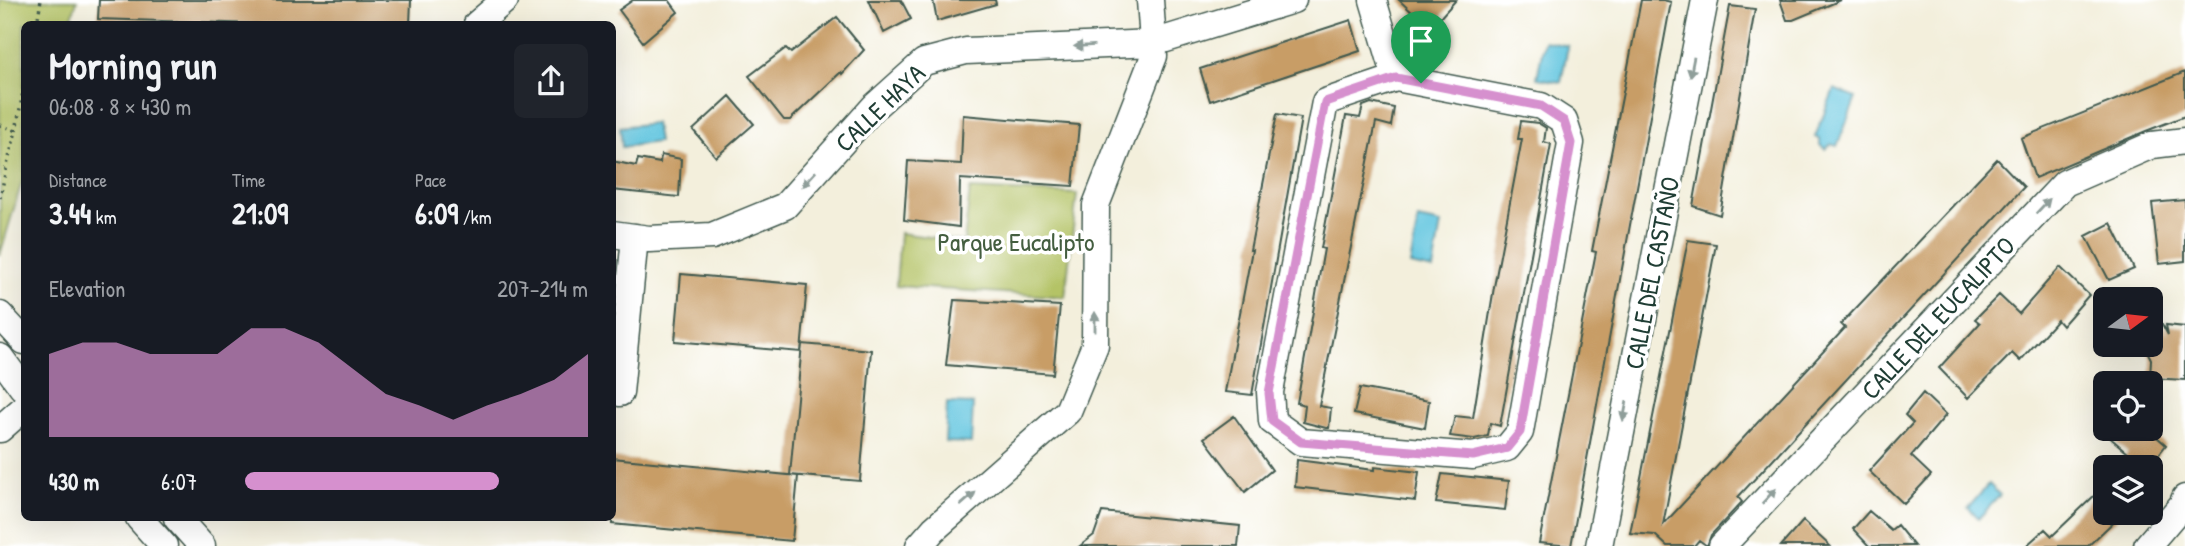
<!DOCTYPE html>
<meta charset="utf-8">
<style>
body{margin:0;font-family:"Patrick Hand",sans-serif;background:#20242c;color:#f1f3f6;height:100vh;display:flex;flex-direction:column;font-size:26px;white-space:nowrap}
*{box-sizing:border-box;margin:0}
p{font-size:23px;color:#9ea1a6}
.icon{flex:none;width:38px;height:38px;fill:none;stroke:currentColor;stroke-width:2;stroke-linecap:round;stroke-linejoin:round}
.map{position:relative;flex:1;overflow:hidden}
.drawer{position:absolute;left:21px;top:21px;width:595px;height:500px;display:flex;flex-direction:column;background:#171b24;border-radius:10px;box-shadow:0 7px 28px #0002}
.drawer>*{flex:none}
.needle{width:46px;rotate:75deg}
.tools{position:absolute;left:2093px;top:287px;display:grid;gap:14px}
.tools a{display:grid;place-items:center;width:70px;height:70px;border-radius:10px;background:#171b24;box-shadow:0 7px 28px #0002;font-size:35px}
.pin{position:absolute;display:grid;place-items:center;width:60px;height:60px;color:#fff;margin:-72px -30px;border-radius:50% 50% 50% 0;rotate:-45deg;box-shadow:0 0 7px #0007}
.pin .icon{rotate:45deg}
.round{display:grid;place-items:center;flex:none;width:74px;height:74px;border-radius:10px;background:#20242c}
.overview{display:flex;align-items:center;justify-content:space-between;height:119px;padding:0 28px}
h1{font-size:38px;font-weight:800;line-height:52px}
.metrics{display:grid;grid-template-columns:repeat(3,1fr);gap:10px;height:119px;padding:7px 28px}
.metrics div{display:grid;align-content:center}
.metrics b{font-size:30px;font-weight:800}
.metrics small{font-size:19px;font-weight:400}
.metrics p{font-size:19px}
.chart{height:196px;padding:14px 28px}
.chart p{display:flex;justify-content:space-between}
.chart svg{width:100%;height:126px;margin-top:7px;fill:#d690ce;opacity:.7}
ul{padding:0 28px;list-style:none;font-size:23px}
li{display:grid;grid-template-columns:112px 84px 1fr;align-items:center;height:52px}
li i{height:18px;border-radius:9px;background:#d690ce}
.map>svg:first-child{display:block}
.green{fill:#b4c366;stroke:#6a804d;stroke-width:2}
.water{fill:#61c5df;stroke:#40818a;stroke-width:2}
.building{fill:#c89d66}
.lines{fill:none;stroke-linecap:round;stroke-linejoin:round}
.minor-casing{stroke:#3f584d;stroke-width:29}
.path{stroke:#3f584d;stroke-width:3.5;stroke-dasharray:2 5;stroke-linecap:butt}
.minor{stroke:#fff;stroke-width:26}
.oneway{fill:#8f9e9a}
.route-casing{stroke:#fff;stroke-width:14}
.route{stroke:#d690ce;stroke-width:9}
.labels{text-anchor:middle;stroke-width:7;stroke-linejoin:round;paint-order:stroke}
.street-label{font-size:26px;fill:#1f3d34;stroke:#fff}
.park-label{font-size:26px;fill:#445e40;stroke:#fff}
</style>
<div class="map">
<svg width="2185" height="546" viewBox="0 0 2185 546">
<rect width="100%" height="100%" fill="#fff"/>
<filter id="ink" filterUnits="userSpaceOnUse"><feTurbulence type="fractalNoise" baseFrequency=".0143" numOctaves="2"/><feDisplacementMap in="SourceGraphic" scale="14" xChannelSelector="R" yChannelSelector="G"/><feConvolveMatrix kernelMatrix="1 2 1 2 8 2 1 2 1" color-interpolation-filters="sRGB"/></filter>
<filter id="wash" filterUnits="userSpaceOnUse"><feTurbulence type="fractalNoise" baseFrequency=".00686" numOctaves="4" result="noise"/><feDisplacementMap in="SourceGraphic" scale="28" xChannelSelector="R" yChannelSelector="G"/><feGaussianBlur stdDeviation="1.57" result="paint"/><feColorMatrix in="noise" values="0 0 0 0 0 0 0 0 0 0 0 0 0 0 0 0 0 1.4 0 .05"/><feComposite in="paint" operator="in"/></filter>
<g filter="url(#wash)">
<rect width="100%" height="100%" fill="#f3efdc"/>
<!-- green -->
<path class="green" d="M0 0H77L70 24H24V175L0 255Z
M970 189 1077 194 1065 297 896 286 900 233 964 242Z"/>
<!-- water -->
<path class="water" d="M1544 41 1568 46 1561 82 1537 78Z
M1834 89 1856 98 1837 146 1831 144 1825 149 1820 145V139L1815 137Z
M655 123 658 142 622 147 620 127Z
M1418 219 1441 224 1433 270 1410 265Z
M947 403 973 404 971 443 945 442Z
M1989 484 2000 495 1979 518 1968 508Z"/>
<g id="blocks">
<!-- building -->
<path class="building" d="M99 0H411L410 24H259L98 19Z
M633 0H669L678 12 643 42 619 10Z
M869 0H901L911 19 884 33Z
M933 0H995L996 4 937 21Z
M1399 0H1456L1430 29Z
M1641 0H1663L1671 2 1571 546 1539 543 1596 252 1592 251Z
M1780 0H1841L1793 20H1787Z
M1730 6 1755 9 1720 215 1693 206Z
M837 17 864 50 842 74 841 72 790 120H784L749 76 786 48 791 53Z
M1351 20 1360 51 1210 101 1200 69Z
M2185 72V116L2146 131 2035 178 2021 138Z
M730 96 754 124 716 157 693 130Z
M1371 103 1394 108 1391 126 1376 122 1319 406 1331 408 1329 428H1326L1303 422 1305 405 1297 403 1324 249 1321 248 1346 116 1360 118 1363 106Z
M1277 114 1301 118 1252 395 1225 392 1252 250H1250Z
M963 115 1079 125 1073 186 960 179 959 227 904 220 908 161 961 164Z
M1521 121 1538 123 1546 128 1544 142 1551 144 1500 426 1490 423 1488 436 1474 439 1450 436 1455 416 1473 418 1494 287 1522 139H1518Z
M661 155 681 159 679 197 612 190V161L636 166 638 159 660 163Z
M1997 159 2024 187 1738 497 1742 502 1711 535 1707 546 1699 540 1694 546H1667L1655 535 1630 533 1688 240 1716 244 1663 525 1845 328 1841 324Z
M2185 200V261L2159 264 2152 203Z
M2111 223 2134 269 2109 280 2086 236Z
M2060 267 2089 295 2062 326 2057 320 2020 361 2012 353 1968 398 1939 368 1980 323 1975 319 1999 295 2019 314Z
M681 274 807 285 801 352 675 341Z
M954 300 1060 306 1053 374 946 365Z
M2151 323 2162 324 2168 335 2166 325 2185 327V380L2150 378 2151 359 2144 345H2151Z
M802 344 871 350 860 481 790 475Z
M1360 388 1429 401 1425 428 1354 414Z
M1923 393 1946 415 1911 456 1931 475 1904 504 1869 471 1913 423 1905 415Z
M1234 416 1272 470 1245 492 1204 438Z
M2100 429H2148L2166 445 2149 467H2116L2128 453Z
M612 458 798 476 792 541 612 524Z
M1297 460 1374 470V467L1419 472 1415 501 1295 487Z
M1442 474 1509 481 1505 510 1436 503Z
M2097 493 2105 503V513H2123L2088 546H2026L2045 529 2052 536Z
M1869 511 1891 530 1897 525 1914 546H1869L1853 529Z
M1102 512 1240 526 1238 546H1080L1094 535Z
M1803 521 1830 546H1781Z"/>
</g>
</g>
<g filter="url(#ink)">
<use href="#blocks" fill-opacity="0" stroke="#3f584d" stroke-width="2"/>
<g class="lines">
<!-- minor casing -->
<g class="minor-casing">
<path id="minor" d="M1373 0 1396 78
M477 24 505 0
M1396 78 1541 106 1564 121 1571 143 1520 432 1507 448 1473 456 1301 442 1272 421 1270 392 1325 102Z
M612 234 649 239 712 236 785 206 874 107 924 62 966 51 1153 43 1293 0
M0 315 24 341
M0 357 22 387
M620 393 635 237
M0 429 24 408
M139 518 164 546
M177 518 202 546
M919 546 934 529 1068 411 1095 345 1096 205 1154 56 1150 0
M1599 546 1705 0
M1722 546 2065 183 2152 145 2185 141
M2147 546 2182 505 2185 498"/>
</g>
<!-- path -->
<path class="path" d="M37 24 41 0
M0 125 16 131 6 169 0 170
M16 131 24 86
M0 198 6 169"/>
<!-- minor -->
<use href="#minor" class="minor"/>
</g>
<!-- one-way arrows -->
<defs><path id="oneway-solid" d="M-6-.8H1V-3.2L6.5 0L1 3.2V.8H-6Z" transform="scale(1.75)"/></defs>
<g class="oneway">
<use href="#oneway-solid" transform="translate(1084 46) rotate(177)"/>
<use href="#oneway-solid" transform="translate(1692 67) rotate(101)"/>
<use href="#oneway-solid" transform="translate(809 179) rotate(132)"/>
<use href="#oneway-solid" transform="translate(2043 206) rotate(-47)"/>
<use href="#oneway-solid" transform="translate(1095 322) rotate(-90)"/>
<use href="#oneway-solid" transform="translate(1625 411) rotate(101)"/>
<use href="#oneway-solid" transform="translate(1769 496) rotate(-47)"/>
<use href="#oneway-solid" transform="translate(968 499) rotate(-41)"/>
</g>
</g>
<g class="lines" filter="url(#ink)">
<!-- route casing -->
<g class="route-casing">
<path id="route" d="M1396 78 1541 106 1564 121 1571 143 1520 432 1507 448 1473 456 1301 442 1272 421 1269 393 1325 102Z"/>
</g>
<!-- route -->
<use href="#route" class="route"/>
</g>
<g class="labels">
<!-- street labels -->
<g class="street-label">
<text transform="translate(880 108) rotate(-44)" y="9">CALLE HAYA</text>
<text transform="translate(1652 273) rotate(-79)" y="9">CALLE DEL CASTAÑO</text>
<text transform="translate(1938 318) rotate(-47)" y="9">CALLE DEL EUCALIPTO</text>
</g>
<!-- park labels -->
<g class="park-label">
<text x="1016" y="251">Parque Eucalipto</text>
</g>
</g>
</svg>
<div class="tools">
<a><svg class="needle" viewBox="-14 -14 28 28"><path d="M0-13l5 13h-10z" fill="#e53935"/><path d="M0 13l5-13h-10z" fill="#9ea1a6"/></svg></a>
<a><svg class="icon" aria-label="locate" viewBox="0 0 24 24"><circle cx="12" cy="12" r="6"/><path d="M12 2v4M12 18v4M2 12h4M18 12h4"/></svg></a>
<a><svg class="icon" aria-label="layers" viewBox="0 0 24 24"><path d="M12 4l9 5-9 5-9-5zM3 14l9 5 9-5"/></svg></a>
</div>
<div class="pin" style="left:1421px;top:83px;background:#1e9e55"><svg class="icon" aria-label="arrive" viewBox="0 0 24 24"><path d="M6 21V4h12l-3 4 3 4H6"/></svg></div>
<section class="drawer">
<div class="overview"><div><h1>Morning run</h1><p>06:08 · 8 × 430 m</p></div><a class="round"><svg class="icon" aria-label="share" viewBox="0 0 24 24"><path d="M12 15V3M7 8l5-5 5 5M5 13v7h14v-7"/></svg></a></div>
<div class="metrics">
<div><p>Distance</p><b>3.44<small> km</small></b></div>
<div><p>Time</p><b>21:09</b></div>
<div><p>Pace</p><b>6:09<small> /km</small></b></div>
</div>
<div class="chart"><p><span>Elevation</span>207–214 m</p>
<svg viewBox="0 0 160 44" preserveAspectRatio="none"><path d="M0 44V15L10 11L20 11L30 15L40 15L50 15L60 6L70 6L80 11L90 20L100 29L110 33L120 38L130 33L140 29L150 24L160 15V44z"/></svg>
</div>
<ul>
<li><b>430 m</b>6:07<i style="width:74%"></i></li>
</ul>
</section>
</div>
